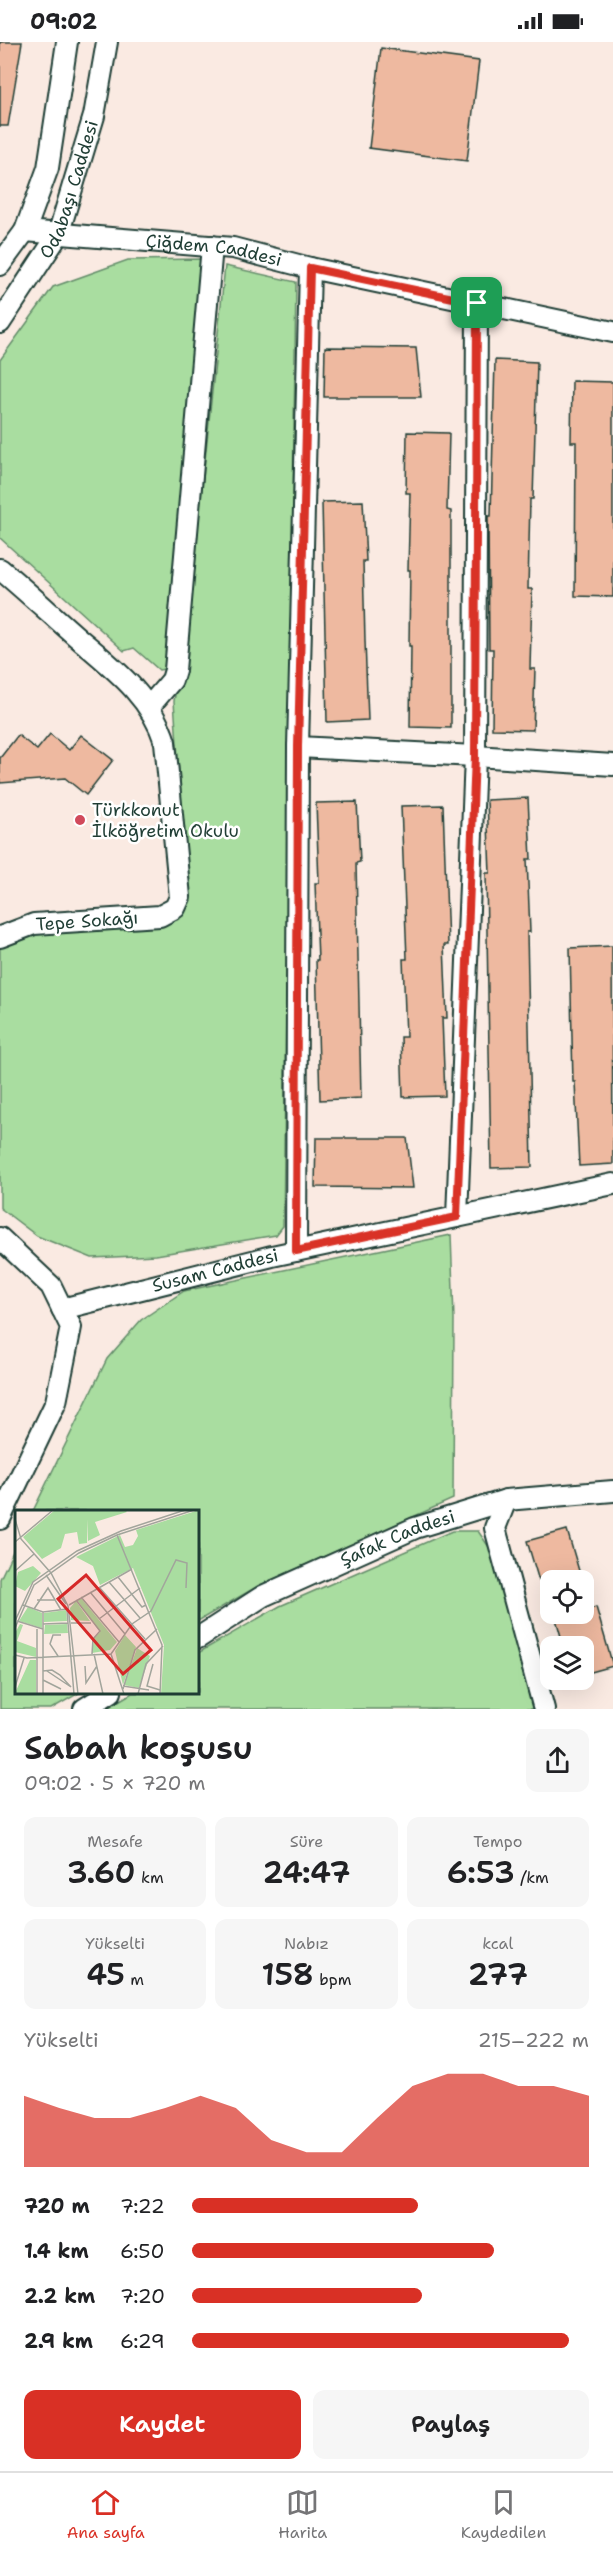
<!DOCTYPE html>
<html lang="tr">
<meta charset="utf-8">
<style>
body{margin:0;font-family:"Shantell Sans",sans-serif;background:#f6f6f6;color:#202124;height:100vh;display:flex;flex-direction:column;font-size:22px;white-space:nowrap}
*{box-sizing:border-box;margin:0}
p{font-size:20px;color:#757577}
.icon{flex:none;width:33px;height:33px;fill:none;stroke:currentColor;stroke-width:2;stroke-linecap:round;stroke-linejoin:round}
.map{position:relative;height:1667px;overflow:hidden}
.sheet{display:flex;flex-direction:column;background:#fff;flex:1}
.sheet>*{flex:none}
.controls{position:absolute;left:540px;top:1528px;display:grid;gap:12px}
.controls a{display:grid;place-items:center;width:54px;height:54px;border-radius:12px;background:#fff;box-shadow:0 6px 24px #0002;font-size:30px}
.pin{position:absolute;display:grid;place-items:center;width:51px;height:51px;color:#fff;margin:-26px;border-radius:12px;box-shadow:0 3px 9px #0006}
.round{display:grid;place-items:center;flex:none;width:63px;height:63px;border-radius:12px;background:#f6f6f6}
.summary{display:flex;align-items:center;justify-content:space-between;height:102px;padding:0 24px}
h1{font-size:33px;font-weight:600;line-height:45px}
.stats{display:grid;grid-template-columns:repeat(3,1fr);gap:9px;height:102px;padding:6px 24px}
.stats div{display:grid;align-content:center;border-radius:12px;background:#f6f6f6;text-align:center}
.stats b{font-size:30px;font-weight:600}
.stats small{font-size:16px;font-weight:400}
.stats p{font-size:16px}
.chart{height:168px;padding:12px 24px}
.chart p{display:flex;justify-content:space-between}
.chart svg{width:100%;height:108px;margin-top:6px;fill:#d93025;opacity:.7}
.button{display:flex;gap:12px;margin-top:auto;padding:12px 24px}
.button a{flex:1;height:69px;border-radius:12px;background:#d93025;color:#fff;font-size:24px;font-weight:600;line-height:69px;text-align:center}
.button a+a{background:#f6f6f6;color:#202124}
ul{padding:0 24px;list-style:none;font-size:20px}
li{display:grid;grid-template-columns:96px 72px 1fr;align-items:center;height:45px}
li i{height:15px;border-radius:8px;background:#d93025}
.status{display:flex;justify-content:space-between;align-items:center;height:42px;padding:0 30px;background:#fff;direction:ltr}
.status svg{height:16px;fill:currentColor}
.tabs{display:flex;justify-content:space-around;align-items:center;height:84px;border-top:2px solid #e0e0e0;background:#fff;font-size:16px;color:#757577}
.tabs a{display:grid;justify-items:center;gap:3px}
.tabs .active{color:#d93025}
.map>svg:first-child{display:block}
.green{fill:#a9dda0;stroke:#648d6a;stroke-width:1.5}
.building{fill:#eeb9a0;stroke:#1f3d34;stroke-width:1.5}
.lines{fill:none;stroke-linecap:round;stroke-linejoin:round}
.street-casing{stroke:#1f3d34;stroke-width:24}
.street{stroke:#fff;stroke-width:20}
.route-casing{stroke:#fff;stroke-width:12}
.route{stroke:#d93025;stroke-width:8}
.poi-dot{fill:#d1495b;stroke:#fff;stroke-width:2}
.labels{text-anchor:middle;stroke-width:5;stroke-linejoin:round;paint-order:stroke}
.street-label{font-size:18px;fill:#1f3d34;stroke:#fff}
.poi-label{font-size:18px;fill:#1f3d34;stroke:#fff;text-anchor:start}
.inset-road{fill:none;stroke:#a2a59c;stroke-width:1.5}
.view{fill:#d62828;fill-opacity:0.15;stroke:#d62828;stroke-width:3}
.inset-edge{fill:none;stroke:#1f3d34;stroke-width:3}
</style>
<div class="status"><b>09:02</b><svg viewBox="0 0 49 12"><path d="M0 12V9h3v3zM5 12V6h3v6zM10 12V3h3v9zM15 12V0h3v12zM26 1h20v11H26zM47 4h2v5h-2z"/></svg></div>
<div class="map">
<svg width="613" height="1667" viewBox="0 0 613 1667">
<rect width="100%" height="100%" fill="#faeae2"/>
<filter id="ink" filterUnits="userSpaceOnUse"><feTurbulence type="fractalNoise" baseFrequency=".0167" numOctaves="2"/><feDisplacementMap in="SourceGraphic" scale="12" xChannelSelector="R" yChannelSelector="G"/><feConvolveMatrix kernelMatrix="1 2 1 2 8 2 1 2 1" color-interpolation-filters="sRGB"/></filter>
<g filter="url(#ink)">
<!-- green -->
<path class="green" d="M202 217 179 510 164 627 159 628 134 606 124 609 0 496V318L53 245 128 218Z
M225 224 296 240 283 1184 276 1193 156 1213 92 1216 37 1194 0 1166V903L22 891 177 878 188 859 174 659 189 573Z
M451 1193 454 1277 453 1457 258 1544 198 1579V1469H33L107 1317 141 1278 184 1249Z
M452 1489H478L491 1508 534 1667H105L132 1651 198 1650V1611L280 1564Z
M16 1503V1650L79 1651 51 1667H0V1537Z"/>
<!-- building -->
<path class="building" d="M0 0H22L8 84H0Z
M381 6 479 19 467 119 369 106Z
M325 305 416 306 421 355H324Z
M495 318 537 320 533 457H530L528 547H532L530 627H535L533 688 492 687 493 607H489L488 474H491Z
M572 339 613 340V555L575 554 576 400H571Z
M407 390 449 391 447 468 451 469V686L410 685 411 604H409L410 528H408L410 451H406Z
M363 459 366 519H363L365 599 368 678 327 680 322 460Z
M50 692 69 708 81 693 113 718 86 753 65 736 0 741V716L18 693 37 708Z
M528 756 531 817H527L530 890H527L532 1125 491 1126 486 831H490L487 758Z
M357 760 360 820 356 821 361 1056 320 1058 316 918H318L315 841H319L316 761Z
M443 763 448 903H444L447 976H442L445 1054 403 1055 401 995H406L403 917H407L401 764Z
M612 904 613 1122 579 1124 575 1040H573L570 906Z
M316 1096H407L413 1146 315 1145Z
M567 1488 582 1539H539L527 1499Z
M596 1565 613 1624 584 1632V1605H564L556 1577 573 1572H584V1569Z"/>
<g class="lines">
<!-- street casing -->
<g class="street-casing">
<g id="street">
<path id="s1" d="M25 189 233 206 310 226 613 290"/>
<path d="M0 223 25 189 48 126 67 0"/>
<path id="s2" d="M0 281 58 193 94 74 107 0"/>
<path d="M0 527C26 549 51 572 77 595 112 625 151 654 165 700L180 855 175 866 160 874 34 882 0 895"/>
<path d="M149 665 172 638 175 628 212 204"/>
<path d="M298 705 475 714 613 723"/>
<path d="M457 1175 475 714 477 261"/>
<path d="M0 1196 51 1244 71 1285 56 1360 0 1477"/>
<path d="M296 1209 298 705 310 226"/>
<path id="s3" d="M62 1267 272 1214 613 1142"/>
<path d="M506 1458 495 1486 544 1667"/>
<path id="s4" d="M198 1596 263 1554 415 1486 506 1458 613 1449"/>
<path d="M84 1667 111 1650"/>
</g>
</g>
<!-- street -->
<use href="#street" class="street"/>
</g>
</g>
<g class="lines" filter="url(#ink)">
<!-- route casing -->
<g class="route-casing">
<path id="route" d="M310 226 477 261 475 714 457 1175 296 1209 298 705Z"/>
</g>
<!-- route -->
<use href="#route" class="route"/>
</g>
<!-- markers -->
<circle class="poi-dot" cx="80" cy="778" r="6"/>
<g class="labels">
<!-- street labels -->
<g class="street-label">
<text dy="6" stroke="none"><textPath href="#s2" startOffset="152">Odabaşı Caddesi</textPath></text>
<text dy="6" stroke="none"><textPath href="#s1" startOffset="190">Çiğdem Caddesi</textPath></text>
<text transform="translate(87 879) rotate(-4)" y="6">Tepe Sokağı</text>
<text dy="6" stroke="none"><textPath href="#s3" startOffset="158">Susam Caddesi</textPath></text>
<text dy="6" stroke="none"><textPath href="#s4" startOffset="224">Şafak Caddesi</textPath></text>
</g>
<!-- poi labels -->
<g class="poi-label">
<text x="92" y="774">Türkkonut<tspan x="92" dy="21">İlköğretim Okulu</tspan></text>
</g>
</g>
<!-- overview -->
<g transform="translate(15 1468)">
<rect width="184" height="184" fill="#faeae2"/>
<path d="M40 0H110L112 2 80 12 85 25 73 31V9L72 33 64 34 62 22 50 24 46 38 27 49 8 27ZM184 0V184H146L149 135 118 58 85 75 78 56 61 47 105 25 110 37 118 35 123 26 121 20ZM18 56 26 63 10 81 0 76 3 62ZM66 88 102 132 95 140 77 143 79 128 85 122 62 90ZM61 91 75 111 56 110 55 98ZM13 97 27 103V118L4 111ZM51 100 52 111 29 112V103ZM5 114 8 115 2 131 21 138V147L0 142V123ZM52 114 53 123 29 124 30 115ZM110 125 121 137 108 175 100 141ZM122 138 135 146 124 178 109 175ZM15 150H21V184L0 183Z" fill="#a9dda0"/>
<path class="inset-road" d="M0 9 6 29 36 63 53 96 63 184M102 25 147 135 145 184M0 32 38 0M0 61 19 44M31 65 51 94M103 67 127 97 131 95M94 72 125 108M84 77 130 129M75 82 110 124M66 87 104 132M22 90H40M61 90 85 121 78 129 77 144M8 95 28 102 52 99M54 95 117 59M19 99 33 78 46 100M52 101 59 184M28 102V184M84 109 125 78M0 111 18 72 62 41 106 21 170 0M2 111 28 119M56 113H76M28 114 53 113M0 118 19 75 64 43 102 25 179 0M79 144 88 184M96 144 117 114 136 101 161 50 172 53 171 78M96 144 109 184M0 145 12 148 96 144M43 146 35 134 38 125H46M138 154 132 176 145 180M70 156 71 173 82 156M28 161 37 160 45 165 56 177 32 161M28 170 46 179M108 176 134 180M0 177 9 148M108 179 120 140 142 119M22 184V119M123 184 131 154 148 136"/>
<path class="view" d="M71 65 136 140 108 164 43 89Z"/>
<rect width="184" height="184" class="inset-edge"/>
</g>
</svg>
<div class="controls">
<a><svg class="icon" aria-label="locate" viewBox="0 0 24 24"><circle cx="12" cy="12" r="6"/><path d="M12 2v4M12 18v4M2 12h4M18 12h4"/></svg></a>
<a><svg class="icon" aria-label="layers" viewBox="0 0 24 24"><path d="M12 4l9 5-9 5-9-5zM3 14l9 5 9-5"/></svg></a>
</div>
<div class="pin" style="left:477px;top:261px;background:#1e9e55"><svg class="icon" aria-label="arrive" viewBox="0 0 24 24"><path d="M6 21V4h12l-3 4 3 4H6"/></svg></div>
</div>
<section class="sheet">
<div class="summary"><div><h1>Sabah koşusu</h1><p>09:02 · 5 × 720 m</p></div><a class="round"><svg class="icon" aria-label="share" viewBox="0 0 24 24"><path d="M12 15V3M7 8l5-5 5 5M5 13v7h14v-7"/></svg></a></div>
<div class="stats">
<div><p>Mesafe</p><b>3.60<small> km</small></b></div>
<div><p>Süre</p><b>24:47</b></div>
<div><p>Tempo</p><b>6:53<small> /km</small></b></div>
</div>
<div class="stats">
<div><p>Yükselti</p><b>45<small> m</small></b></div>
<div><p>Nabız</p><b>158<small> bpm</small></b></div>
<div><p>kcal</p><b>277</b></div>
</div>
<div class="chart"><p><span>Yükselti</span>215–222 m</p>
<svg viewBox="0 0 160 44" preserveAspectRatio="none"><path d="M0 44V15L10 20L20 24L30 24L40 20L50 15L60 20L70 33L80 38L90 38L100 24L110 11L120 6L130 6L140 11L150 11L160 15V44z"/></svg>
</div>
<ul>
<li><b>720 m</b>7:22<i style="width:57%"></i></li>
<li><b>1.4 km</b>6:50<i style="width:76%"></i></li>
<li><b>2.2 km</b>7:20<i style="width:58%"></i></li>
<li><b>2.9 km</b>6:29<i style="width:95%"></i></li>
</ul>
<div class="button"><a>Kaydet</a><a>Paylaş</a></div>
</section>
<nav class="tabs">
<a class="active"><svg class="icon" aria-label="home" viewBox="0 0 24 24"><path d="M3 11l9-7 9 7M6 9v11h12V9"/></svg>Ana sayfa</a>
<a><svg class="icon" aria-label="map" viewBox="0 0 24 24"><path d="M3 6l6-2 6 2 6-2v14l-6 2-6-2-6 2zM9 4v14M15 6v14"/></svg>Harita</a>
<a><svg class="icon" aria-label="saved" viewBox="0 0 24 24"><path d="M7 4h10v16l-5-4-5 4z"/></svg>Kaydedilen</a>
</nav>
